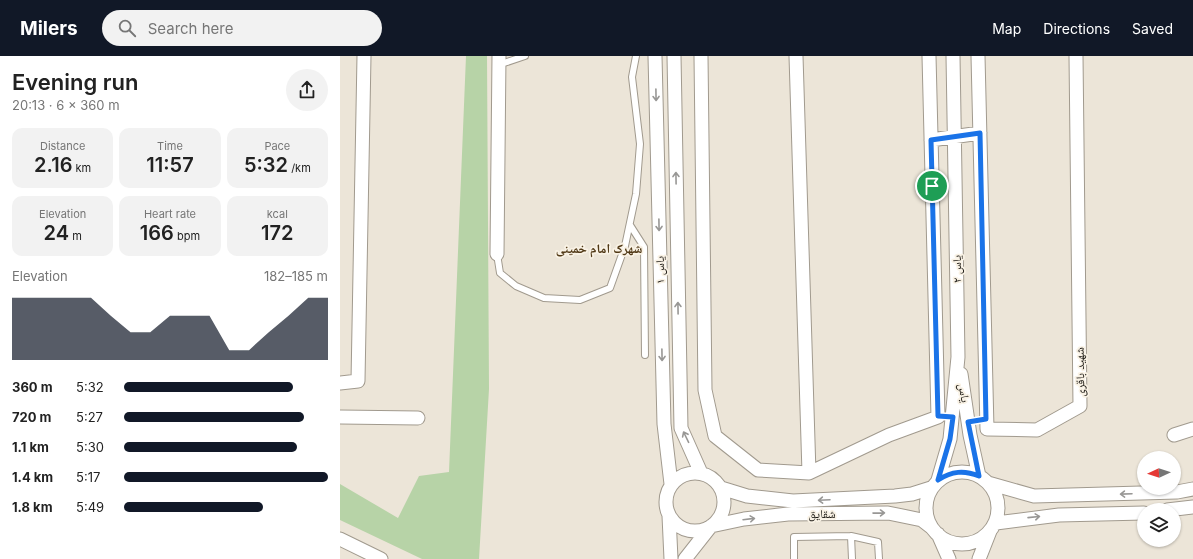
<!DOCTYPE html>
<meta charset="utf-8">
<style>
body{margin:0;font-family:Inter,"Noto Naskh Arabic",sans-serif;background:#f2f2f2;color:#222;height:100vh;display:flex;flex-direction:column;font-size:15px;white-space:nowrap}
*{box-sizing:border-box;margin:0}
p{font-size:13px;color:#767676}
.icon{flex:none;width:22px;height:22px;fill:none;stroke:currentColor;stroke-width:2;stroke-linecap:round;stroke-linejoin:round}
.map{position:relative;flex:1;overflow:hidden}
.sheet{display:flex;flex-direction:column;background:#fff;width:340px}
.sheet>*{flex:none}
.needle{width:26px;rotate:267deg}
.controls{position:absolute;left:797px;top:395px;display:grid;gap:8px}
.controls a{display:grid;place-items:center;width:44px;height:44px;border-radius:50%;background:#fff;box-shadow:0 1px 3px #0004;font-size:20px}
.pin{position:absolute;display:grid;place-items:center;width:34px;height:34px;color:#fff;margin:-17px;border:2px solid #fff;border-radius:50%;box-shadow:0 1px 4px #0007}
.round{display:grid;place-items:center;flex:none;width:42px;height:42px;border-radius:21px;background:#f2f2f2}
.summary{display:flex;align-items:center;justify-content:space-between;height:68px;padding:0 12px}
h1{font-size:22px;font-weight:600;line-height:30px}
.stats{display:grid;grid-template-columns:repeat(3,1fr);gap:6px;height:68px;padding:4px 12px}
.stats div{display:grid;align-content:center;border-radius:10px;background:#f2f2f2;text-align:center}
.stats b{font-size:20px;font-weight:600}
.stats small{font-size:11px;font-weight:400}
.stats p{font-size:11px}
.chart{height:112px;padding:8px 12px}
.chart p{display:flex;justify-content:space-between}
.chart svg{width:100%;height:72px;margin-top:4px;fill:#111827;opacity:.7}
ul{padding:0 12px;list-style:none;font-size:13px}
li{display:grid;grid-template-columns:64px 48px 1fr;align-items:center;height:30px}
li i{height:10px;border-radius:5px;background:#111827}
header{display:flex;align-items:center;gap:24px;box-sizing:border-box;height:56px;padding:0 20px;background:#111827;color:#fff}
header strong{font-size:19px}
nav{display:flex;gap:22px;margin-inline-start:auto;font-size:14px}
.search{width:280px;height:36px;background:#f2f2f2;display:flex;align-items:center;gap:10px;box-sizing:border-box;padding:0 14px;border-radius:22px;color:#767676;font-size:15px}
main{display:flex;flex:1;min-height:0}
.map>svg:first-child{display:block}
.green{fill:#b7d3a7}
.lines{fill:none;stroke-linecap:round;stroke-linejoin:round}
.lane-casing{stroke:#a19a8e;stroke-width:8}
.street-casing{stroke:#a19a8e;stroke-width:15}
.lane{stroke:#fff;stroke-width:6}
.street{stroke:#fff;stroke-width:13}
.oneway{stroke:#989795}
.route-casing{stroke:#fff;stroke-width:8}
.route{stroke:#1a73e8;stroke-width:5}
.labels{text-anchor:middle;stroke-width:3.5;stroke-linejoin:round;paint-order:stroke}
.street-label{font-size:12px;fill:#1b1813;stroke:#f9f2e5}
.neighbourhood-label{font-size:13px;font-weight:bold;fill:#503816;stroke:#f9f2e5}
</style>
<header>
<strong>Milers</strong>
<div class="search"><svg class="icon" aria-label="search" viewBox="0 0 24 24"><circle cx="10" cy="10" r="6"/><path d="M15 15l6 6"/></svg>Search here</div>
<nav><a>Map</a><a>Directions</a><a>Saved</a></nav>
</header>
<main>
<section class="sheet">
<div class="summary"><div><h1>Evening run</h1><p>20:13 · 6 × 360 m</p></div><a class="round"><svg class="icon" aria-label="share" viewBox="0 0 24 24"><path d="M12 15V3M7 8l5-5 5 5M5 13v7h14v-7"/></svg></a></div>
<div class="stats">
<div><p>Distance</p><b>2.16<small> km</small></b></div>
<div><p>Time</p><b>11:57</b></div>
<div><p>Pace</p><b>5:32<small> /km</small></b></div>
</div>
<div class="stats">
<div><p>Elevation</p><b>24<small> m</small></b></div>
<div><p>Heart rate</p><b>166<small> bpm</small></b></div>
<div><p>kcal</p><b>172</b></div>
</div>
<div class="chart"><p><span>Elevation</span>182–185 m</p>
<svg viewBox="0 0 160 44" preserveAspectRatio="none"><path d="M0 44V6L10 6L20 6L30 6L40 6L50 17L60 27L70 27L80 17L90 17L100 17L110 38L120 38L130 27L140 17L150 6L160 6V44z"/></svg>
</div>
<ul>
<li><b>360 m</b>5:32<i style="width:83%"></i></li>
<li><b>720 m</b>5:27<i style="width:88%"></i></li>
<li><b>1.1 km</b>5:30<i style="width:85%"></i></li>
<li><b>1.4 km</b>5:17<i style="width:100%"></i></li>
<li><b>1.8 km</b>5:49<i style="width:68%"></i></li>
</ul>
</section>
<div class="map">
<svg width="853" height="503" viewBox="0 0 853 503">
<rect width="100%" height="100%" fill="#ece5d8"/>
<!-- green -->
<path class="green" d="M126 0H147L149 333 139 503H82L0 464V428L58 462 79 420 109 416Z"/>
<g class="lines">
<!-- lane casing -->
<g class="lane-casing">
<path id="lane" d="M164 7 185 0
M290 169 304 191 305 299
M157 198 160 217 176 230 204 242 240 244 270 232 285 190 296 138 300 88 292 21 296 0
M511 480 512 503
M454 503V481L511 480 538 486 539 503"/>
</g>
<!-- street casing -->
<g class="street-casing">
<path id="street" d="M315 0 324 368 331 428
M334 0 341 372 361 417
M361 0 365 334 375 380 418 414 469 417 456 0
M638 0 647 373 697 374 740 350 736 0
M591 84 640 77
M157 198 159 0
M621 318 630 379 639 420
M0 327 18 325 24 0
M0 361 78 362
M834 379 853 373
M586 452a36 36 0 1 1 72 0a36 36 0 1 1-72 0Z
M326 446a29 29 0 1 1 58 0a29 29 0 1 1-58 0Z
M469 417 549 379 598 361 589 0
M598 424 610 383 618 301 613 0
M648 427 694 440 837 436 853 433
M381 432 407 440 453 445 555 440 572 438 591 432
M827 454 853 451
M329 460 331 503
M656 467 719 459 804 457
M598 478 609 503
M0 483 41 503
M345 503 371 470 404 463 448 458 548 457 582 464 591 471
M639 503 650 475"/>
</g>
<!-- lane -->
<use href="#lane" class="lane"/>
<!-- street -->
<use href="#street" class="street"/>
</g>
<!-- one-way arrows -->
<defs><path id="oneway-shaft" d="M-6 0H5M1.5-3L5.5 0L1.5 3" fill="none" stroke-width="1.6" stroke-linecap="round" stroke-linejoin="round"/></defs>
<g class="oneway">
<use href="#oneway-shaft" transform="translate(316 39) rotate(89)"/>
<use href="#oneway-shaft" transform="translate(336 122) rotate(-91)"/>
<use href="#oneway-shaft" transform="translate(319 169) rotate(89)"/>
<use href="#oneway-shaft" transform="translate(338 252) rotate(-91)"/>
<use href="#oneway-shaft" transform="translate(322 299) rotate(89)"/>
<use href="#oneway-shaft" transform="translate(346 381) rotate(-116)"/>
<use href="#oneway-shaft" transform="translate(786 438) rotate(178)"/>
<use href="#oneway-shaft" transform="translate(484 444) rotate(177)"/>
<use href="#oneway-shaft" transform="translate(539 457) rotate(-1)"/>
<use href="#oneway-shaft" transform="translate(694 461) rotate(-6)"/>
<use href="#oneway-shaft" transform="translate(409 463) rotate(-7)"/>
</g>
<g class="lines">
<!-- route casing -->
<g class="route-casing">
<path id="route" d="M640 77 646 363 628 366 639 420C624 414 612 415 598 424L610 383 613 361 598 360 591 84Z"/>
</g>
<!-- route -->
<use href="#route" class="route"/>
</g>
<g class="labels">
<!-- street labels -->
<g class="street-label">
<text transform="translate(617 213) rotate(-91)" y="4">یاس ۲</text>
<text transform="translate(320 214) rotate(-91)" y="4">یاس ۱</text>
<text transform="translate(740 316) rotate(-91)" y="4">شهید باقری</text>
<text transform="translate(624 337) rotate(81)" y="4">یاس</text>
<text transform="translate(482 458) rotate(-1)" y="4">شقایق</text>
</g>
<!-- neighbourhood labels -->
<g class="neighbourhood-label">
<text x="259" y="197">شهرک امام خمینی</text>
</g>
</g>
</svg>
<div class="controls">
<a><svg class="needle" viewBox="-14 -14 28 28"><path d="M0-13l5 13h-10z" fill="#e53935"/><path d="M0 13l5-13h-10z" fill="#767676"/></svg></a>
<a><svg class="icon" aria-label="layers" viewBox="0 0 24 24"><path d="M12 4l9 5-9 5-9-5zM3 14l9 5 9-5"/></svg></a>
</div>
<div class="pin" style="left:592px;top:130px;background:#1e9e55"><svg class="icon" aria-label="arrive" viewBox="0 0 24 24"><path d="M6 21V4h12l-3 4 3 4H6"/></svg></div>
</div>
</main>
